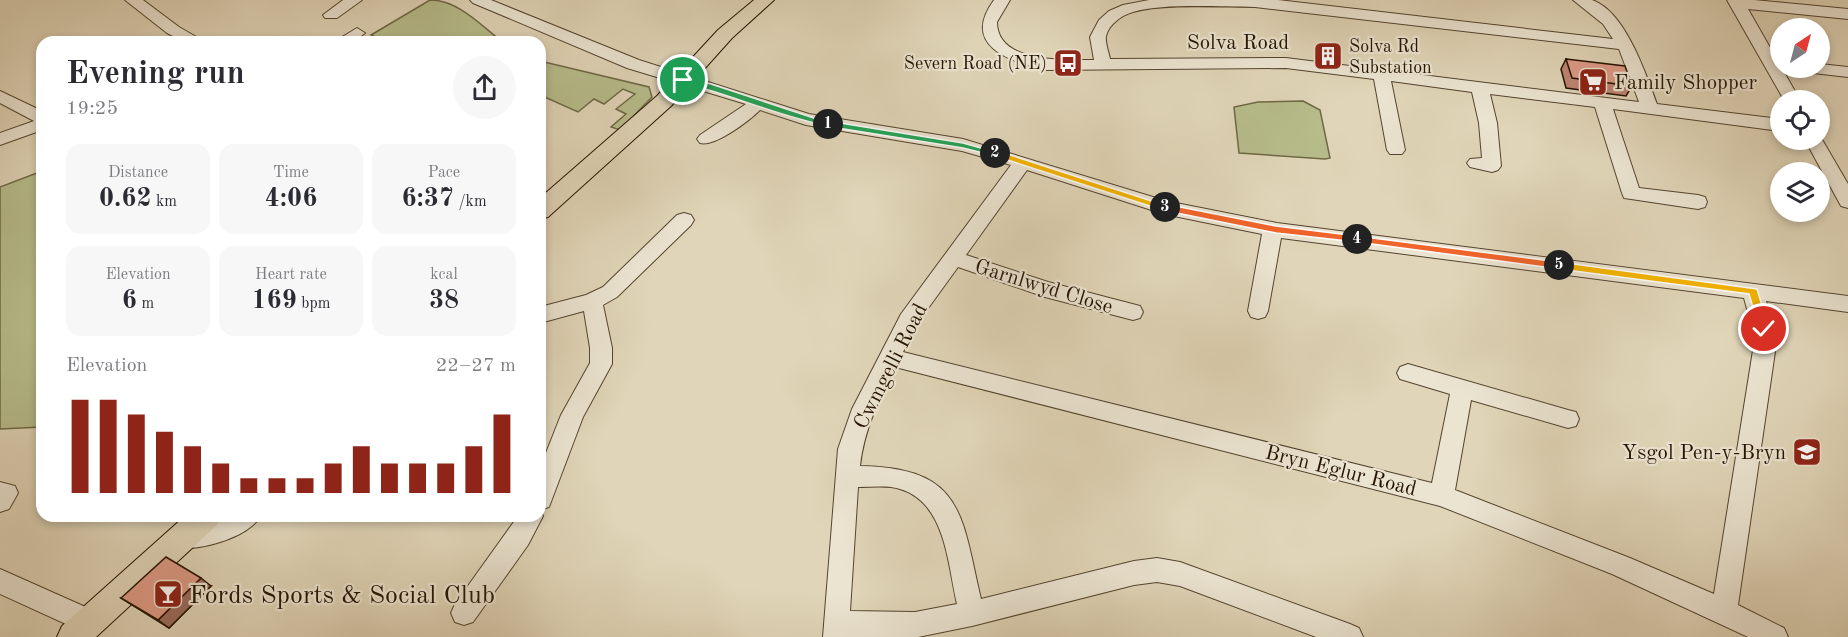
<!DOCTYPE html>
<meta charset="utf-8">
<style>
body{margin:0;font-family:"Old Standard TT",serif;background:#f7f7f7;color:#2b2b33;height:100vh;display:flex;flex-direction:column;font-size:22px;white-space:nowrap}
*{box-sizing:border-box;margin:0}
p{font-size:20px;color:#7c7c81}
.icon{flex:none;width:33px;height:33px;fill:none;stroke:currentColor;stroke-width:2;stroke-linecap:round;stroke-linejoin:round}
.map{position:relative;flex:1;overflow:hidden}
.details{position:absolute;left:36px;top:36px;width:510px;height:486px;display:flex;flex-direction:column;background:#fff;border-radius:18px;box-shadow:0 3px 9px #0003}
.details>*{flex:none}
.needle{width:39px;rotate:36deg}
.fabs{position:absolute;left:1770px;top:18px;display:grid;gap:12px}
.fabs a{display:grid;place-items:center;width:60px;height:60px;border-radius:50%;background:#fff;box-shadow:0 3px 9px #0003;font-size:30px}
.pin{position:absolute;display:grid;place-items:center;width:51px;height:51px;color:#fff;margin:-26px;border:3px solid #fff;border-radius:50%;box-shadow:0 2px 6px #0007}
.km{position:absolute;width:30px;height:30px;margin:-15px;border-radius:50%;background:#222;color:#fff;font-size:16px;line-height:30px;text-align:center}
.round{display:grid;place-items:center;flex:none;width:63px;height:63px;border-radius:32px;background:#f7f7f7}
.head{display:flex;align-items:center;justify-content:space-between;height:102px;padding:0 30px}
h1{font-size:33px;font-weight:600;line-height:45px}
.metrics{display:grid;grid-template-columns:repeat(3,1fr);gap:9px;height:102px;padding:6px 30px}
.metrics div{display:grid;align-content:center;border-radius:15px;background:#f7f7f7;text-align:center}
.metrics b{font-size:26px;font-weight:600}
.metrics small{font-size:16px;font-weight:400}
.metrics p{font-size:16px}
.chart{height:168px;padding:12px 30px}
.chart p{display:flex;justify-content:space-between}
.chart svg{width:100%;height:108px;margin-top:6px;stroke:#8f2418;stroke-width:6}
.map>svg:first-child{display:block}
.green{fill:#b7bc8b;stroke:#6e6846;stroke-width:1.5}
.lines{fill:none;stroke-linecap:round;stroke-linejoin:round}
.minor-casing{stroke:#54442e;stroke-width:2}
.major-casing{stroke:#251400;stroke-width:2}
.minor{fill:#ebe4d1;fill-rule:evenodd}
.major{fill:#e0d5b8;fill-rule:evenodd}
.wall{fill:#bf8574;stroke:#251400;stroke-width:1.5}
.shaded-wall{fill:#9b6c5e;stroke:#251400;stroke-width:1.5}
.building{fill:#de9b87;stroke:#251400;stroke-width:1.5}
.split-1{fill:#22a559;stroke:#fff;stroke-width:1.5}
.split-2{fill:#22a559;stroke:#fff;stroke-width:1.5}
.split-3{fill:#f5b400;stroke:#fff;stroke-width:1.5}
.split-4{fill:#f0652b;stroke:#fff;stroke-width:1.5}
.split-5{fill:#f0652b;stroke:#fff;stroke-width:1.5}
.split-6{fill:#f5b400;stroke:#fff;stroke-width:1.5}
.labels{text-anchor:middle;stroke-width:4.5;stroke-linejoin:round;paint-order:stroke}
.far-poi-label{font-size:18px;fill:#251400;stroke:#ebe4d1;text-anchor:start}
.street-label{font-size:21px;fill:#251400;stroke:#ebe4d1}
.poi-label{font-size:21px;fill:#251400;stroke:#ebe4d1;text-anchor:start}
.near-poi-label{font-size:26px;fill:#251400;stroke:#ebe4d1;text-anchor:start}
</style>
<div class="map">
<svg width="1848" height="637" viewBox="0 0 1848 637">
<rect width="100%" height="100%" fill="#e0d5b8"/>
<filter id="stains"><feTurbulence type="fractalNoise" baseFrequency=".00333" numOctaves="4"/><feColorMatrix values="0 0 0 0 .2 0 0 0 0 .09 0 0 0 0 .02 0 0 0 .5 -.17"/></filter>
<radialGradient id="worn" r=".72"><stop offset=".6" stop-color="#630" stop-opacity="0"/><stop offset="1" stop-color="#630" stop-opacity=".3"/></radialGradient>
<!-- green -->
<path class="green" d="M430 0C459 0 481 26 503 42H387L371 35Z
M540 61 649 87 652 97 620 130 611 127 626 114 616 109 635 94 623 89 604 104 594 99 578 112 540 95Z
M1303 101 1320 110 1330 158 1325 159 1239 153 1234 107 1258 102Z
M42 171V427L0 429V187Z"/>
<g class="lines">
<!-- minor casing -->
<g class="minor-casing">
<path id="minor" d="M125 0H143L179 27 205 42H184L167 33Z
M343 0H362L337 18H325L323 15Z
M470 0H491L639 60 809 114 963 139 1166 201 1277 223 1848 296V312L1766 301 1777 338 1738 605 1784 628 1788 637H1748L1612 574 1440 506 895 367C879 399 864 430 860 466 964 468 961 514 981 599L1134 561 1157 558 1180 562 1350 624 1359 628 1363 637H1316L1180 586 1157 582 1134 585 972 626 918 637H823L838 449 852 409 901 314 1011 165 962 151 806 125 760 110C749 121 715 147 700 143L697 139 700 135 746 104 627 68 473 3ZM1027 170 1164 214 1262 234 1248 311 1251 317 1258 319 1265 317 1268 311 1281 238 1744 298 1755 338 1714 594 1630 558 1455 490 1471 400 1568 428 1576 426 1579 419 1576 412 1568 410 1408 364 1400 367 1397 373 1400 379 1450 394 1432 483 903 352 916 325 958 267 1045 297 1133 320 1140 318 1143 312 1140 306 1048 282 966 255ZM858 487C869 487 880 486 891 487 946 495 947 562 957 604L915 612 850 611Z
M994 0H1010L997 22C997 64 1066 60 1094 60L1090 37 1099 20 1109 11 1123 5 1149 0H1278L1613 39 1603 24 1573 0C1579 0 1587 0 1592 0 1625 11 1646 74 1657 104L1780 119V131L1613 109 1639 188 1698 195 1705 197 1707 202 1705 207 1698 209 1631 199 1624 198 1622 193 1595 107 1490 94 1497 123 1501 166 1498 170 1492 172 1470 167 1467 163 1470 159 1482 158 1479 123 1472 92 1391 81 1405 150 1402 154H1390L1387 150 1374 79 1286 68 1045 70C1008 61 961 45 994 0ZM1255 7 1619 49 1639 102 1286 58 1110 59C1109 53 1105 43 1106 36 1109 24 1122 15 1133 12 1163 3 1221 7 1255 7Z
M1727 0H1754L1848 9V19L1748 9 1800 100H1784Z
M357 28 365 33 353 42H334Z
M1820 64 1848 67V77L1813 73 1805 68H1820Z
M0 91 42 111V130L0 145V133L34 121 0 103Z
M1820 136 1848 184V208L1841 206 1805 140H1820Z
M684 213 691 215 694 220 691 225 617 297 603 305 612 348V364L583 417 552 499 549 507 540 510 543 516 528 545 473 622 464 625 455 622 451 613 455 604 518 516H540V468L561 415 590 363V348L584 311 540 323V307L586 295 603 287 677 215Z
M0 482 15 486 18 493 9 509 0 512Z
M228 516H260C251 537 194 554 173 546L170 538 173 530Z
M0 569 99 613 103 622 99 631 90 635 0 594Z"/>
</g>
<!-- major casing -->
<g class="major-casing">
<path id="major" d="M754 0H774L732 38 671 106 548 217 540 219V198L657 96 718 30Z
M185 516H221L217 525 96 637H57L62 626Z"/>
</g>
<!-- minor -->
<use href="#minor" class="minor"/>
<!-- major -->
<use href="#major" class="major"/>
</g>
<!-- wall -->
<path class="wall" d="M1566 59 1632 86 1626 96 1566 88 1561 69Z
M211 586 169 628 121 598Z"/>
<!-- shaded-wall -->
<path class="shaded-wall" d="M201 578 211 586 169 628 158 620Z"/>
<!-- building -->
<path class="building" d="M1566 59 1625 66 1632 86 1572 78Z
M166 557 201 578 158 620 121 598Z"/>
<!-- split-1 -->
<path class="split-1" d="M683 78 711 84 832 124 828 126C777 116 730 94 680 82L679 80Z"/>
<!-- split-2 -->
<path class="split-2" d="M828 121 963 143 999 153 995 156 963 148 825 126V122Z"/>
<!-- split-3 -->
<path class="split-3" d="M992 151H998L1170 207 1162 210 992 155Z"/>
<!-- split-4 -->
<path class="split-4" d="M1165 204 1276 226 1357 236 1362 239 1357 242 1276 233 1162 210 1161 207Z"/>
<!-- split-5 -->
<path class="split-5" d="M1357 236 1559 262 1564 265 1559 269 1357 242 1353 239Z"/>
<!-- split-6 -->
<path class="split-6" d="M1559 262 1757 289 1769 329 1767 331H1760L1749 294 1559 269 1555 265Z"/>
<!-- icons -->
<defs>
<g id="building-square" transform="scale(1.5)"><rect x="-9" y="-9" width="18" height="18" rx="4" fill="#8f2418" stroke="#ebe4d1"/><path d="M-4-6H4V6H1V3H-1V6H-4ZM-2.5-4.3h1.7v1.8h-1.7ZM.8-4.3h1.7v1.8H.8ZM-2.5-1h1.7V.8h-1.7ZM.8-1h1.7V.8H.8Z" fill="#fff"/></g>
<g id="bus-square" transform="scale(1.5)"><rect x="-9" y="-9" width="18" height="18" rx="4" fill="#8f2418" stroke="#ebe4d1"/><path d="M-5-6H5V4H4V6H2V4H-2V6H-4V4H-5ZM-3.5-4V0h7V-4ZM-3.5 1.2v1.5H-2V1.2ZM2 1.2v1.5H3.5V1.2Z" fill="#fff"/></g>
<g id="supermarket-square" transform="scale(1.5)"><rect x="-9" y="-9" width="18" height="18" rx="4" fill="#8f2418" stroke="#ebe4d1"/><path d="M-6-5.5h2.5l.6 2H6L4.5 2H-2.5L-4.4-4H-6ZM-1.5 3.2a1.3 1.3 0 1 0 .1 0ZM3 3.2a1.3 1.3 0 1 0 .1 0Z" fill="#fff"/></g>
<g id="school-square" transform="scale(1.5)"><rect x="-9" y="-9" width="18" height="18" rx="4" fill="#8f2418" stroke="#ebe4d1"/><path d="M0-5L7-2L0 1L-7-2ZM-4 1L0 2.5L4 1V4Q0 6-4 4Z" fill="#fff"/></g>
<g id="bar-square" transform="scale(1.5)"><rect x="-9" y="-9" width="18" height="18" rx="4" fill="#8f2418" stroke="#ebe4d1"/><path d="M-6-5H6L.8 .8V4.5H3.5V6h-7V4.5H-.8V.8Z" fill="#fff"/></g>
</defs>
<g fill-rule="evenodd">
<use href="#building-square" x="1328" y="56"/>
<use href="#bus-square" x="1068" y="63"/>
<use href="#supermarket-square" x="1593" y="82"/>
<use href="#school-square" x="1807" y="452"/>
<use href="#bar-square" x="168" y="594"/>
</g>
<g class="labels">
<!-- far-poi labels -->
<g class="far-poi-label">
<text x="1349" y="52">Solva Rd<tspan x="1349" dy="21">Substation</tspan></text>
<text x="1047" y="69" text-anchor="end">Severn Road (NE)</text>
</g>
<!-- street labels -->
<g class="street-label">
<text x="1238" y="49">Solva Road</text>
<text transform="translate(1044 286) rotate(17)" y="7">Garnlwyd Close</text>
<text transform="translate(890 366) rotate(-63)" y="7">Cwmgelli Road</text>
<text transform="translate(1341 470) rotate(14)" y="7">Bryn Eglur Road</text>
</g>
<!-- poi labels -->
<g class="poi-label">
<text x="1614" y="89">Family Shopper</text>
<text x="1786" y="459" text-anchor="end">Ysgol Pen-y-Bryn</text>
</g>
<!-- near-poi labels -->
<g class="near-poi-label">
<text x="189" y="603">Fords Sports &amp; Social Club</text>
</g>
</g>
<rect width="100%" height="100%" filter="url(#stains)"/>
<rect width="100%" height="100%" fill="url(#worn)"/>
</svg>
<div class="fabs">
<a><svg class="needle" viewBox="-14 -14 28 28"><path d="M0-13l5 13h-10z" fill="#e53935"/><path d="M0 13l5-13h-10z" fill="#7c7c81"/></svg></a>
<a><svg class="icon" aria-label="locate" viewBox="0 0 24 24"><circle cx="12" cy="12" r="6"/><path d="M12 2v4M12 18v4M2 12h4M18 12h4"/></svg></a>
<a><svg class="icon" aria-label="layers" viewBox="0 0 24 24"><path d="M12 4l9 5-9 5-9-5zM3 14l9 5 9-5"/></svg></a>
</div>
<div class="pin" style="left:683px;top:80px;background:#1e9e55"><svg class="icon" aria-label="arrive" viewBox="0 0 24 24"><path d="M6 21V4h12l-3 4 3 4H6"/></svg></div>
<div class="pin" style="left:1764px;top:329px;background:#d93025"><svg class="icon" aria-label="check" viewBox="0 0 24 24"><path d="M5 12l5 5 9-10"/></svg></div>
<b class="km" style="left:828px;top:124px">1</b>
<b class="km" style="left:995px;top:153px">2</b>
<b class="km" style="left:1165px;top:207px">3</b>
<b class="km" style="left:1357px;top:239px">4</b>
<b class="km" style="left:1559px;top:265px">5</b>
<section class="details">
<div class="head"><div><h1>Evening run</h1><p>19:25</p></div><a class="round"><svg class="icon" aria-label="share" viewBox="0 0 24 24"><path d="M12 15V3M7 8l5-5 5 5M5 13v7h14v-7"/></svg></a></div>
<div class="metrics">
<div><p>Distance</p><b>0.62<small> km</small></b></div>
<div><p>Time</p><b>4:06</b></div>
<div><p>Pace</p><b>6:37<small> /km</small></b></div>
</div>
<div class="metrics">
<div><p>Elevation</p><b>6<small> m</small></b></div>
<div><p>Heart rate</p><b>169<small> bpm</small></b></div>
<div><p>kcal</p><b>38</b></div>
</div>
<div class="chart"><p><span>Elevation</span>22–27 m</p>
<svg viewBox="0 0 160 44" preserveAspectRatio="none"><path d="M5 44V6M15 44V6M25 44V12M35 44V19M45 44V25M55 44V32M65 44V38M75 44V38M85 44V38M95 44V32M105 44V25M115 44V32M125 44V32M135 44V32M145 44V25M155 44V12"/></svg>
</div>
</section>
</div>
